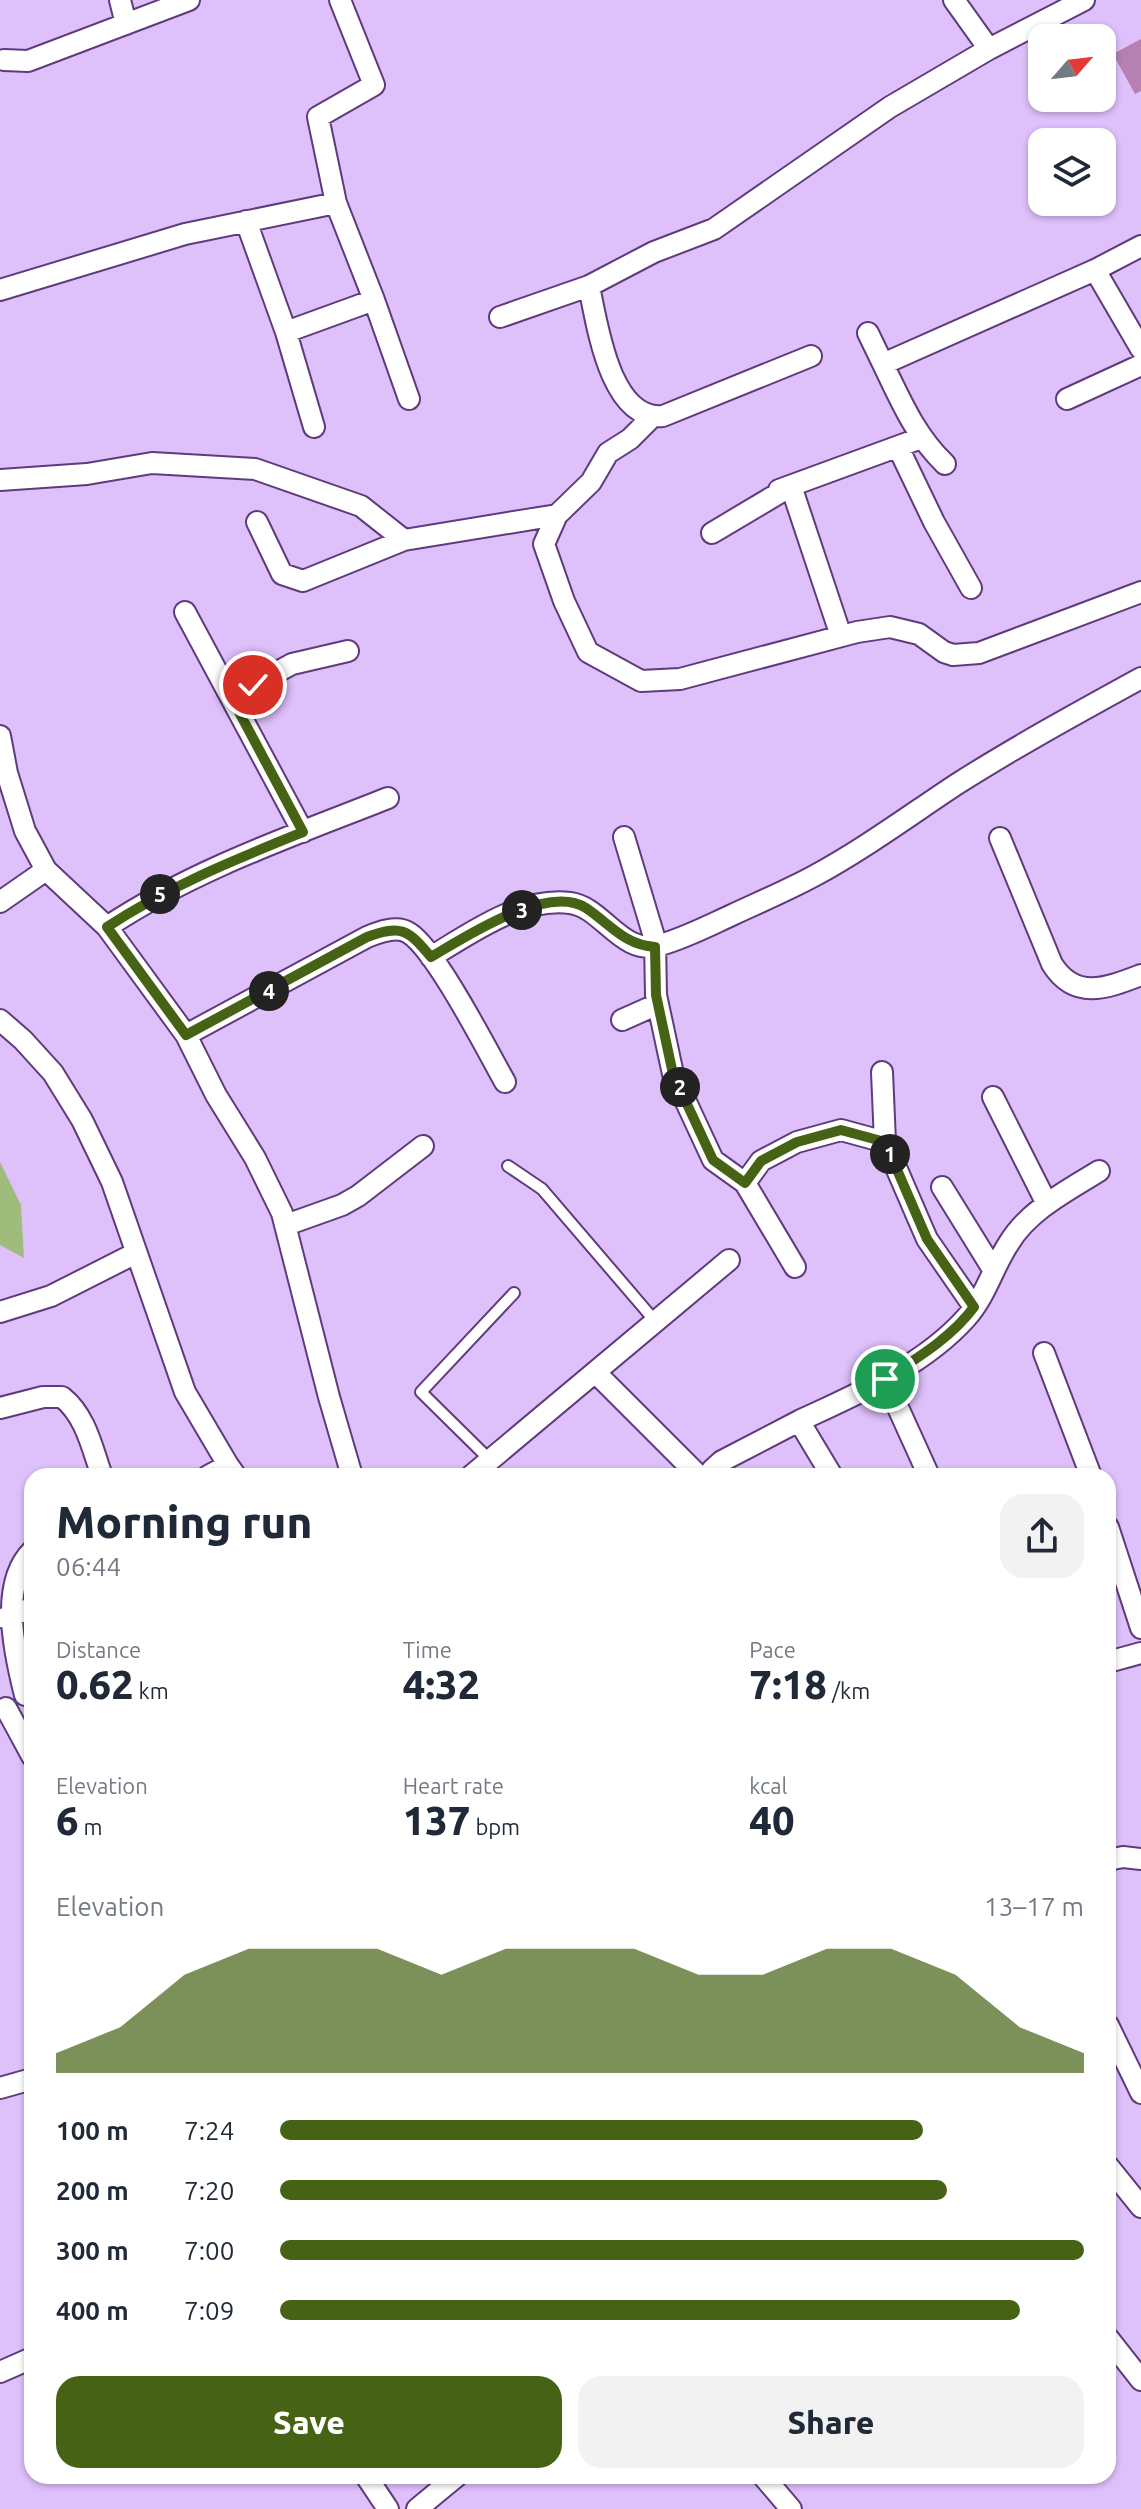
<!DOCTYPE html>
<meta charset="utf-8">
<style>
body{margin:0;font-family:Ubuntu,sans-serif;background:#f2f2f3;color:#1f2937;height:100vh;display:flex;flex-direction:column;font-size:30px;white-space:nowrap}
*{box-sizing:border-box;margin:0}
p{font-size:26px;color:#747a83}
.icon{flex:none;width:44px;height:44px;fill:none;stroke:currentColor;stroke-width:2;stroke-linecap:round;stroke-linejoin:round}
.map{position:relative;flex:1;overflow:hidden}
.side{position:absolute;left:24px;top:1468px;width:1092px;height:1016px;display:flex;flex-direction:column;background:#fff;border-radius:24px;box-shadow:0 2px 6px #0004}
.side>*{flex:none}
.needle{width:52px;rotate:62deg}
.controls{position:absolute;left:1028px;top:24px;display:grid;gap:16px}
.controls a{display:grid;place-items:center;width:88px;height:88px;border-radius:16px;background:#fff;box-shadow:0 2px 6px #0004;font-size:40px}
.pin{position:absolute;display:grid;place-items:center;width:68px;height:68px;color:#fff;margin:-34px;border:4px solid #fff;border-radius:50%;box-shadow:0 2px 8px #0007}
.km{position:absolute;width:40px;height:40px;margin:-20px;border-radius:50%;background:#222;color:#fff;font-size:22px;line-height:40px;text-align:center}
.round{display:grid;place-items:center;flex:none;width:84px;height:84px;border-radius:24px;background:#f2f2f3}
.overview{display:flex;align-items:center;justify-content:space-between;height:136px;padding:0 32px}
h1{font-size:44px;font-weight:800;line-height:60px}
.figures{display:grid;grid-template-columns:repeat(3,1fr);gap:12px;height:136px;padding:8px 32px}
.figures div{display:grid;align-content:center}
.figures b{font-size:40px;font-weight:800}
.figures small{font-size:22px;font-weight:400}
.figures p{font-size:22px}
.chart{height:224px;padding:16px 32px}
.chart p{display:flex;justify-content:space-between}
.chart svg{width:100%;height:144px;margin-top:8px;fill:#466214;opacity:.7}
.cta{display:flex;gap:16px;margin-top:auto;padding:16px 32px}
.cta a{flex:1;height:92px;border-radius:24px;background:#466214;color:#fff;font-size:32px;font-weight:800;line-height:92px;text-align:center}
.cta a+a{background:#f2f2f3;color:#1f2937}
ul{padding:0 32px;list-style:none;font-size:26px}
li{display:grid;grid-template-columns:128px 96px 1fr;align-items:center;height:60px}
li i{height:20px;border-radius:10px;background:#466214}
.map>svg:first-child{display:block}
.water{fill:#a0bc7d}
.building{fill:#b481b2}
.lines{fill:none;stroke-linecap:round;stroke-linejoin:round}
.lane-casing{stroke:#5f3b7c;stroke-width:14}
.street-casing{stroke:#5f3b7c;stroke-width:24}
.lane{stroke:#fff;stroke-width:10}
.street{stroke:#fff;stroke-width:20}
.route-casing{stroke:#fff;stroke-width:16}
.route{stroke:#466214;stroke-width:10}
</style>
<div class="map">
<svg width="1141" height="2509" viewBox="0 0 1141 2509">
<rect width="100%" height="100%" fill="#dec0fb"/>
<!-- water -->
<path class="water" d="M0 1162 21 1205 24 1258 0 1245Z"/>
<!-- building -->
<path class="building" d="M1141 39V91L1135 94 1113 54Z"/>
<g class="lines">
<!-- lane casing -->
<g class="lane-casing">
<path id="lane" d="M508 1166 542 1189 655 1321
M490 1460 421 1392 514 1293"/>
</g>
<!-- street casing -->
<g class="street-casing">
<path id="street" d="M120 0 126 24
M340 0 374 85 318 117 336 203 374 300 409 399
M954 0 989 49
M4 60 28 61 189 0
M246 221 286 332 314 427
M1095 270 1141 246
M589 286C597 324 610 421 663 416L811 356
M0 290 185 234 336 203
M500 317 589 286 654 252 714 229 890 107 989 49 1084 0
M286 332 374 300
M868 333 883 364 1095 270 1141 349
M883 364C901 401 915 435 945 464
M1067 399 1141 365
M652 417 630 439 608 453 591 482 557 515 544 544 564 601 588 652 641 681 680 679 857 632 890 627 919 634 944 652 953 655 979 653 1141 592
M898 447 934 522 971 588
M0 480 87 474 152 463 255 469 361 506 404 540 557 515
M779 490 921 438
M257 522 282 574 303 581 404 540
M712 533 791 486 841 636
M185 612 303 832
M231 697 292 664 348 651
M0 736 7 773 25 831 46 870 107 927 186 1035 216 1095 255 1158 282 1213 329 1397 352 1476
M624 837 655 940 656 995 673 1074 713 1160 745 1183 795 1267
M1000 838 1052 964C1075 1001 1107 988 1141 975
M0 902 46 870
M107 927C193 870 292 836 388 798
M431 957C471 933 520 897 570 903 603 907 622 957 660 945 685 938 708 926 732 915 760 902 788 890 814 876 864 849 910 815 957 784 1017 746 1079 712 1141 678
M0 1020 23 1040 53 1073 82 1120 112 1182 185 1392 228 1465
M622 1020 658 1004
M186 1035 367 937C379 932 397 925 409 933 436 950 487 1050 505 1082
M882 1072 885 1142 927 1239 974 1307
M993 1097 1047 1204
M745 1183 761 1161 797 1142 841 1130 885 1142
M942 1187 994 1271
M286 1225 342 1205 358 1196 423 1146
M0 1312 51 1296 136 1253
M1044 1353 1091 1476
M595 1372 699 1476
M885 1379 929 1476
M0 1408 43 1397H62C86 1416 92 1448 102 1476
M799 1421C857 1394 923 1366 966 1318 986 1296 993 1267 1009 1243 1029 1210 1067 1191 1099 1171
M208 1476 228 1465 235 1475
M471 1476 729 1260
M710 1476 712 1470 722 1461 799 1421 832 1476
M1108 1527 1141 1628
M5 1618 32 1608
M1108 1662 1141 1653
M25 1695C13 1648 0 1583 32 1551
M6 1708 32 1756
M1108 1860 1123 1857 1141 1859
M1108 2025 1141 2093
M0 2088 32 2079
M1108 2166 1141 2207
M1108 2338 1141 2380
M0 2372 32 2358
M366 2476 388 2509
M763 2476 791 2509
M417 2509 457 2476"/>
</g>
<!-- lane -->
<use href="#lane" class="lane"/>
<!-- street -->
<use href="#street" class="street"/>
</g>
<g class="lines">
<!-- route casing -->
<g class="route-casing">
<path id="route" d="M253 685 231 697 303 832C234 860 169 886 107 927L186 1035 367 937C402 924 408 930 431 957 465 937 547 883 586 908 610 924 624 945 655 947L656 995 673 1074 713 1160 745 1183 761 1161 797 1142 841 1130 885 1142 927 1239 974 1307C951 1338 917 1358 885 1379"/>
</g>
<!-- route -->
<use href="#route" class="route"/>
</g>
</svg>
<div class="controls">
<a><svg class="needle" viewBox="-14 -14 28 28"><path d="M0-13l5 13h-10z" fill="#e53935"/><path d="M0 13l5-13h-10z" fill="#747a83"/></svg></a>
<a><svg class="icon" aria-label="layers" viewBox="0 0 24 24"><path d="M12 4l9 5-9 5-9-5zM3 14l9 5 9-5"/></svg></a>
</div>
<div class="pin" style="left:885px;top:1379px;background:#1e9e55"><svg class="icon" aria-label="arrive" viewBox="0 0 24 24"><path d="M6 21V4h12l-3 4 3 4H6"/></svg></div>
<div class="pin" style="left:253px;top:685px;background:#d93025"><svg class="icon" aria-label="check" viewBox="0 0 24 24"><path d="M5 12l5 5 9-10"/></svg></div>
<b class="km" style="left:890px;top:1154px">1</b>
<b class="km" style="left:680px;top:1087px">2</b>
<b class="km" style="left:522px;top:910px">3</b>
<b class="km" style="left:269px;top:991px">4</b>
<b class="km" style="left:160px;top:894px">5</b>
<section class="side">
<div class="overview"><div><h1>Morning run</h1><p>06:44</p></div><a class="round"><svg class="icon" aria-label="share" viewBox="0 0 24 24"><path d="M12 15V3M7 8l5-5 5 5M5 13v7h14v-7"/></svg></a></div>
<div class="figures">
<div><p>Distance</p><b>0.62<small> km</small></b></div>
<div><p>Time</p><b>4:32</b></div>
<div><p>Pace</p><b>7:18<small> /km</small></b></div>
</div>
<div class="figures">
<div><p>Elevation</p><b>6<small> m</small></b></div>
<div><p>Heart rate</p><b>137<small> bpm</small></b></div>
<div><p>kcal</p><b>40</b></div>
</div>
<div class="chart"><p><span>Elevation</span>13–17 m</p>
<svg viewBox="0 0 160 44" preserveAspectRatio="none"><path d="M0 44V38L10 30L20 14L30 6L40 6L50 6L60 14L70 6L80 6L90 6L100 14L110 14L120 6L130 6L140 14L150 30L160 38V44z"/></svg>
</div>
<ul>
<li><b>100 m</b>7:24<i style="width:80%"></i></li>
<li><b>200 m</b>7:20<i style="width:83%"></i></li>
<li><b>300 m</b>7:00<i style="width:100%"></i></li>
<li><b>400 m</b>7:09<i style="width:92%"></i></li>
</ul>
<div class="cta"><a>Save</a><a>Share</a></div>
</section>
</div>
